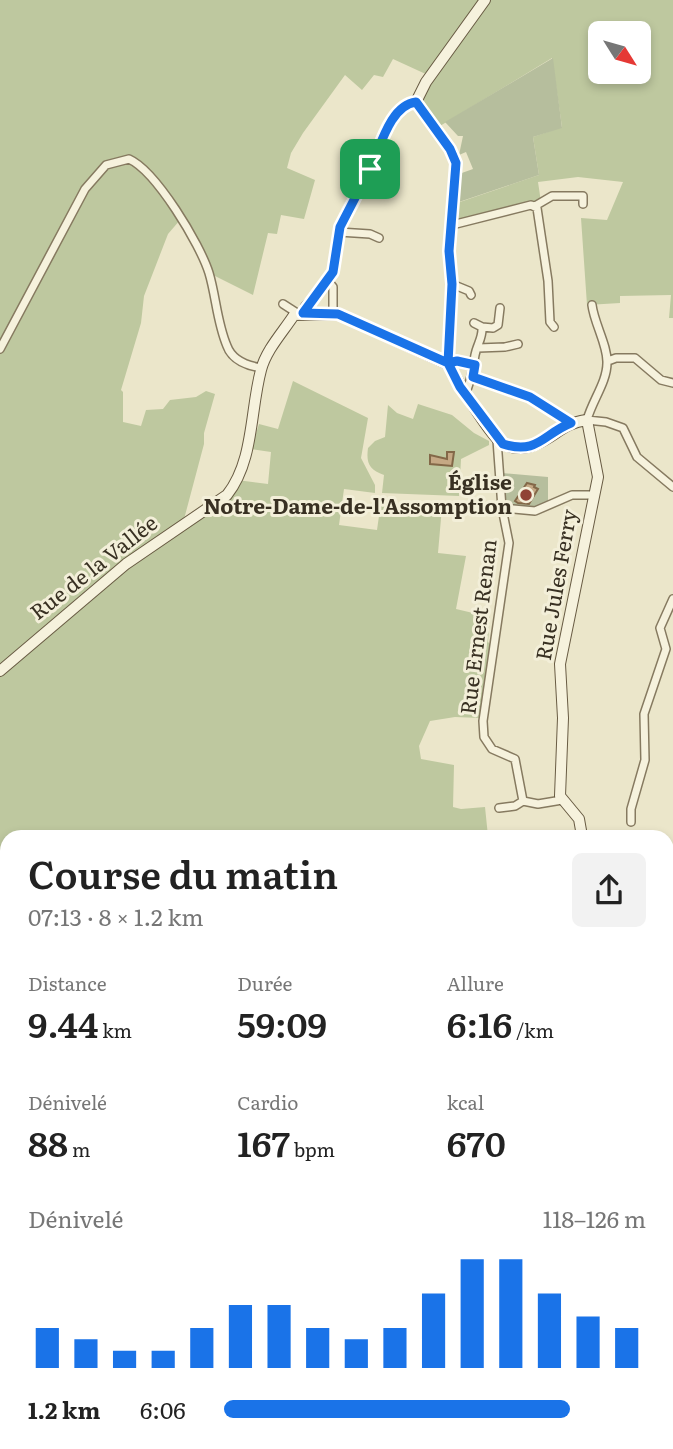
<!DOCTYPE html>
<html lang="fr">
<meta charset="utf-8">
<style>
body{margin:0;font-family:Literata,serif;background:#f2f2f2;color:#222;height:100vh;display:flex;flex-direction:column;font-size:26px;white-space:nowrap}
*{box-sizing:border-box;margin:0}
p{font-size:23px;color:#767676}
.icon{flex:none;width:38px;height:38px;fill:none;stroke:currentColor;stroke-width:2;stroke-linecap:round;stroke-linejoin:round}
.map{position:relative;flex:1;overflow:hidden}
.sheet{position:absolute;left:0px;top:830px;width:674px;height:620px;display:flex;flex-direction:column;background:#fff;border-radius:21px 21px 0 0;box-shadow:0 4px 10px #0003}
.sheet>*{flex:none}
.needle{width:46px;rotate:127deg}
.controls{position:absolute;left:588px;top:21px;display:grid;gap:14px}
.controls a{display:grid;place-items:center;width:63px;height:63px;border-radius:10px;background:#fff;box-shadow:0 4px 10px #0003;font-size:35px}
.pin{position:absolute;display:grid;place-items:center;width:60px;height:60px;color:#fff;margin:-30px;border-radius:14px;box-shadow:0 4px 10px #0006}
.round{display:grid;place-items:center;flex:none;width:74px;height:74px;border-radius:10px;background:#f2f2f2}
.headline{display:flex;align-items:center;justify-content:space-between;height:119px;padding:0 28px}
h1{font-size:38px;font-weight:600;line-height:52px}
.metrics{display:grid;grid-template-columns:repeat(3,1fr);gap:10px;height:119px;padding:7px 28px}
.metrics div{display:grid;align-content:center}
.metrics b{font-size:35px;font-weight:600}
.metrics small{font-size:19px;font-weight:400}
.metrics p{font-size:19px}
.chart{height:196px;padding:14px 28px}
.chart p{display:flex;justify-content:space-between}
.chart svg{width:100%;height:126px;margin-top:7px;stroke:#1a73e8;stroke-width:6}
ul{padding:0 28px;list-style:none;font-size:23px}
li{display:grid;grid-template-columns:112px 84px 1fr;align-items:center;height:52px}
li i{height:18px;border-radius:9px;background:#1a73e8}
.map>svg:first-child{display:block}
.green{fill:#bec89f;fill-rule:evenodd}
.cemetery{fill:#b6be9d}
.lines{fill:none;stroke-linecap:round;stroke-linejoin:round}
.stream{stroke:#718e8b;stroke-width:2}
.building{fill:#c5a884;stroke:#836848;stroke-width:2}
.street-casing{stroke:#867a60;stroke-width:10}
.secondary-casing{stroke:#685b43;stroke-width:12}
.street{stroke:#f6f2dd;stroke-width:7}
.secondary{stroke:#f6f2dd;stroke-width:10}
.route-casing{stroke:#fff;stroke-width:14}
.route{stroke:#1a73e8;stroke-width:9}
.poi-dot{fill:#904235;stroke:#f3efd9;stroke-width:2.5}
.labels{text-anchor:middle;stroke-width:6;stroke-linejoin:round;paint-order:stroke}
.poi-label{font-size:21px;font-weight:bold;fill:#383022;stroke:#f3efd9;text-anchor:end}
.street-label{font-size:21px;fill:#383022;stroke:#f3efd9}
</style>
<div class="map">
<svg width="673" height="1449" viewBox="0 0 673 1449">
<rect width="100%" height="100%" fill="#ebe6ca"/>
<!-- green -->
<path class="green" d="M0 0H673V318H669L671 295 620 296V303L587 305 581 218 607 220 623 182 578 177 538 182 541 202 452 225 454 204 539 175 533 137 562 127 552 58 435 129 419 108 430 76 393 59 383 77 374 75 362 90 345 75 303 133 291 153 287 168 315 180 304 219 281 215 277 234 268 233 253 295 209 273 180 220 168 234 144 296 141 323 121 390 123 392V422L141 426 146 410 163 409 170 400 196 397 206 391 215 394 204 433V444L183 523 227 495 237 480 268 484 271 452 251 449 259 424 278 429 293 381 368 418 361 458 375 485V493L344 489 339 525 377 530 381 502 442 507 438 553 466 556 456 609 490 617 488 642 491 645 480 718 455 717 430 721 419 746 421 759 454 765 453 807 461 809 485 807 488 836H7V1442H109L111 1449H0ZM600 33H639V72H600Z
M418 404 452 415 474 433 489 441V445L461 459 459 496 382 493 384 475C369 470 366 463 368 448L375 441 385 437 388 405 397 413 413 419Z"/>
<!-- cemetery -->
<path class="cemetery" d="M553 58 562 128 533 137 539 175 456 203 459 174 473 169 466 152 459 155 463 136H458L445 122Z
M502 473 548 477V506C535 510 519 512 507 505Z"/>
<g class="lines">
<!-- stream -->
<path class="stream" d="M0 1064 7 1078
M667 1399 673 1402"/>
</g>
<!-- building -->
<path class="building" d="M447 452H454L452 466 430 464V455L447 459Z
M527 483 535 485 534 487 538 489 529 504 518 503 515 501Z
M620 1442H654L658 1449H620Z"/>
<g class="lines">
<!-- street casing -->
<g class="street-casing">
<path id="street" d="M535 206 552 196H583V204
M452 225 531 205 537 208 548 281 550 322 554 327
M339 232 370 234 379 238
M328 281 333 287V313
M452 284 469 291 471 295
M283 304 297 313
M592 305C594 323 608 346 607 363 607 382 592 401 587 420L606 422 623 428 637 457 673 487
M303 313 305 306 321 290 333 272 339 232 345 214 391 123 404 106 416 102
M482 327 493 328 498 325 500 308
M478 348 505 347 518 344
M0 349 85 189 106 165 129 159C156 171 200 244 209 273 216 296 217 323 227 346 232 360 248 366 262 368
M608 361 616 358H635L661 380 673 383
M448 364 457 361 475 365
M473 377 530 397 571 423
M465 394C472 380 472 370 475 355 477 344 483 338 482 327L474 323
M497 440 502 508 509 543 483 721 484 737 492 749 515 759 523 801 538 804 562 800
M502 508 535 511 572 495H594
M499 808 515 806 523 801
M631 822V809L645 760 644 714 666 649 660 628 673 599
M0 974 3 976 0 988
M667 1016 673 1013
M0 1034 7 1052
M667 1177 673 1187
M667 1236 673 1228
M152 1442 155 1449
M397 1442 400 1449
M501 1442 504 1449"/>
</g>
<!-- secondary casing -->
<g class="secondary-casing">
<path id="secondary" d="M448 364C456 378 491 438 503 444 512 449 525 449 534 445 556 437 562 423 587 420L598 477 560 664 563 718 560 796 579 819 582 836
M448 364 452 284 449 251 456 163 450 149 416 102 426 82 485 0
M0 671 126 564 227 495C254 461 250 411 261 370 266 350 283 332 294 315L338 314 448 364
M0 1323 7 1328
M123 1442 124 1449
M421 1449 425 1442"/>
</g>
<!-- street -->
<use href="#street" class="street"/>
<!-- secondary -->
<use href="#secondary" class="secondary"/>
</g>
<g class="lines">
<!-- route casing -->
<g class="route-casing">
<path id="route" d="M370 169 340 227 333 272 303 313 338 314 448 363 460 387 503 444C538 455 543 434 571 423L530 397 473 377 475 365 457 361 448 363 452 284 449 251 456 163 450 149 416 102C390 105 380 148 370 169"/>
</g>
<!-- route -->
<use href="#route" class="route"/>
</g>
<!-- markers -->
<circle class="poi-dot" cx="526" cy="495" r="7"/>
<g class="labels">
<!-- poi labels -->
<g class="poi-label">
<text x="512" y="490">Église<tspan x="512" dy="24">Notre-Dame-de-l'Assomption</tspan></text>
</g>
<!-- street labels -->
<g class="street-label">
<text transform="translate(94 568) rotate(-38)" y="7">Rue de la Vallée</text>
<text transform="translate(557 585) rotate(-80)" y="7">Rue Jules Ferry</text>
<text transform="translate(479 627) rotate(-83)" y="7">Rue Ernest Renan</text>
</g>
</g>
</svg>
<div class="controls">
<a><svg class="needle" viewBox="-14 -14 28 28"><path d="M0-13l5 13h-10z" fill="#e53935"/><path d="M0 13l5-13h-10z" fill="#767676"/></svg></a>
</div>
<div class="pin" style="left:370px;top:169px;background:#1e9e55"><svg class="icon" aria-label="arrive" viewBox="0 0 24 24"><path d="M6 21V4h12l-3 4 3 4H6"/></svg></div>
<section class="sheet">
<div class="headline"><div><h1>Course du matin</h1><p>07:13 · 8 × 1.2 km</p></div><a class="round"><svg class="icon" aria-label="share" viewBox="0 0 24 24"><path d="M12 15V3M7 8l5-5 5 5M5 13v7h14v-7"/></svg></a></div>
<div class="metrics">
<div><p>Distance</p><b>9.44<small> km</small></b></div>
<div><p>Durée</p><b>59:09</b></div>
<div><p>Allure</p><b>6:16<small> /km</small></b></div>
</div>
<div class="metrics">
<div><p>Dénivelé</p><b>88<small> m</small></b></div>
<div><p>Cardio</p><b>167<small> bpm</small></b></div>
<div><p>kcal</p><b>670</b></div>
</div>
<div class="chart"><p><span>Dénivelé</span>118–126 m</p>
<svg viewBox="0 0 160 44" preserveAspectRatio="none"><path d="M5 44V30M15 44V34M25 44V38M35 44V38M45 44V30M55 44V22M65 44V22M75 44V30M85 44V34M95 44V30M105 44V18M115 44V6M125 44V6M135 44V18M145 44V26M155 44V30"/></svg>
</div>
<ul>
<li><b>1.2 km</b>6:06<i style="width:82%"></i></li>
</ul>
</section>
</div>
